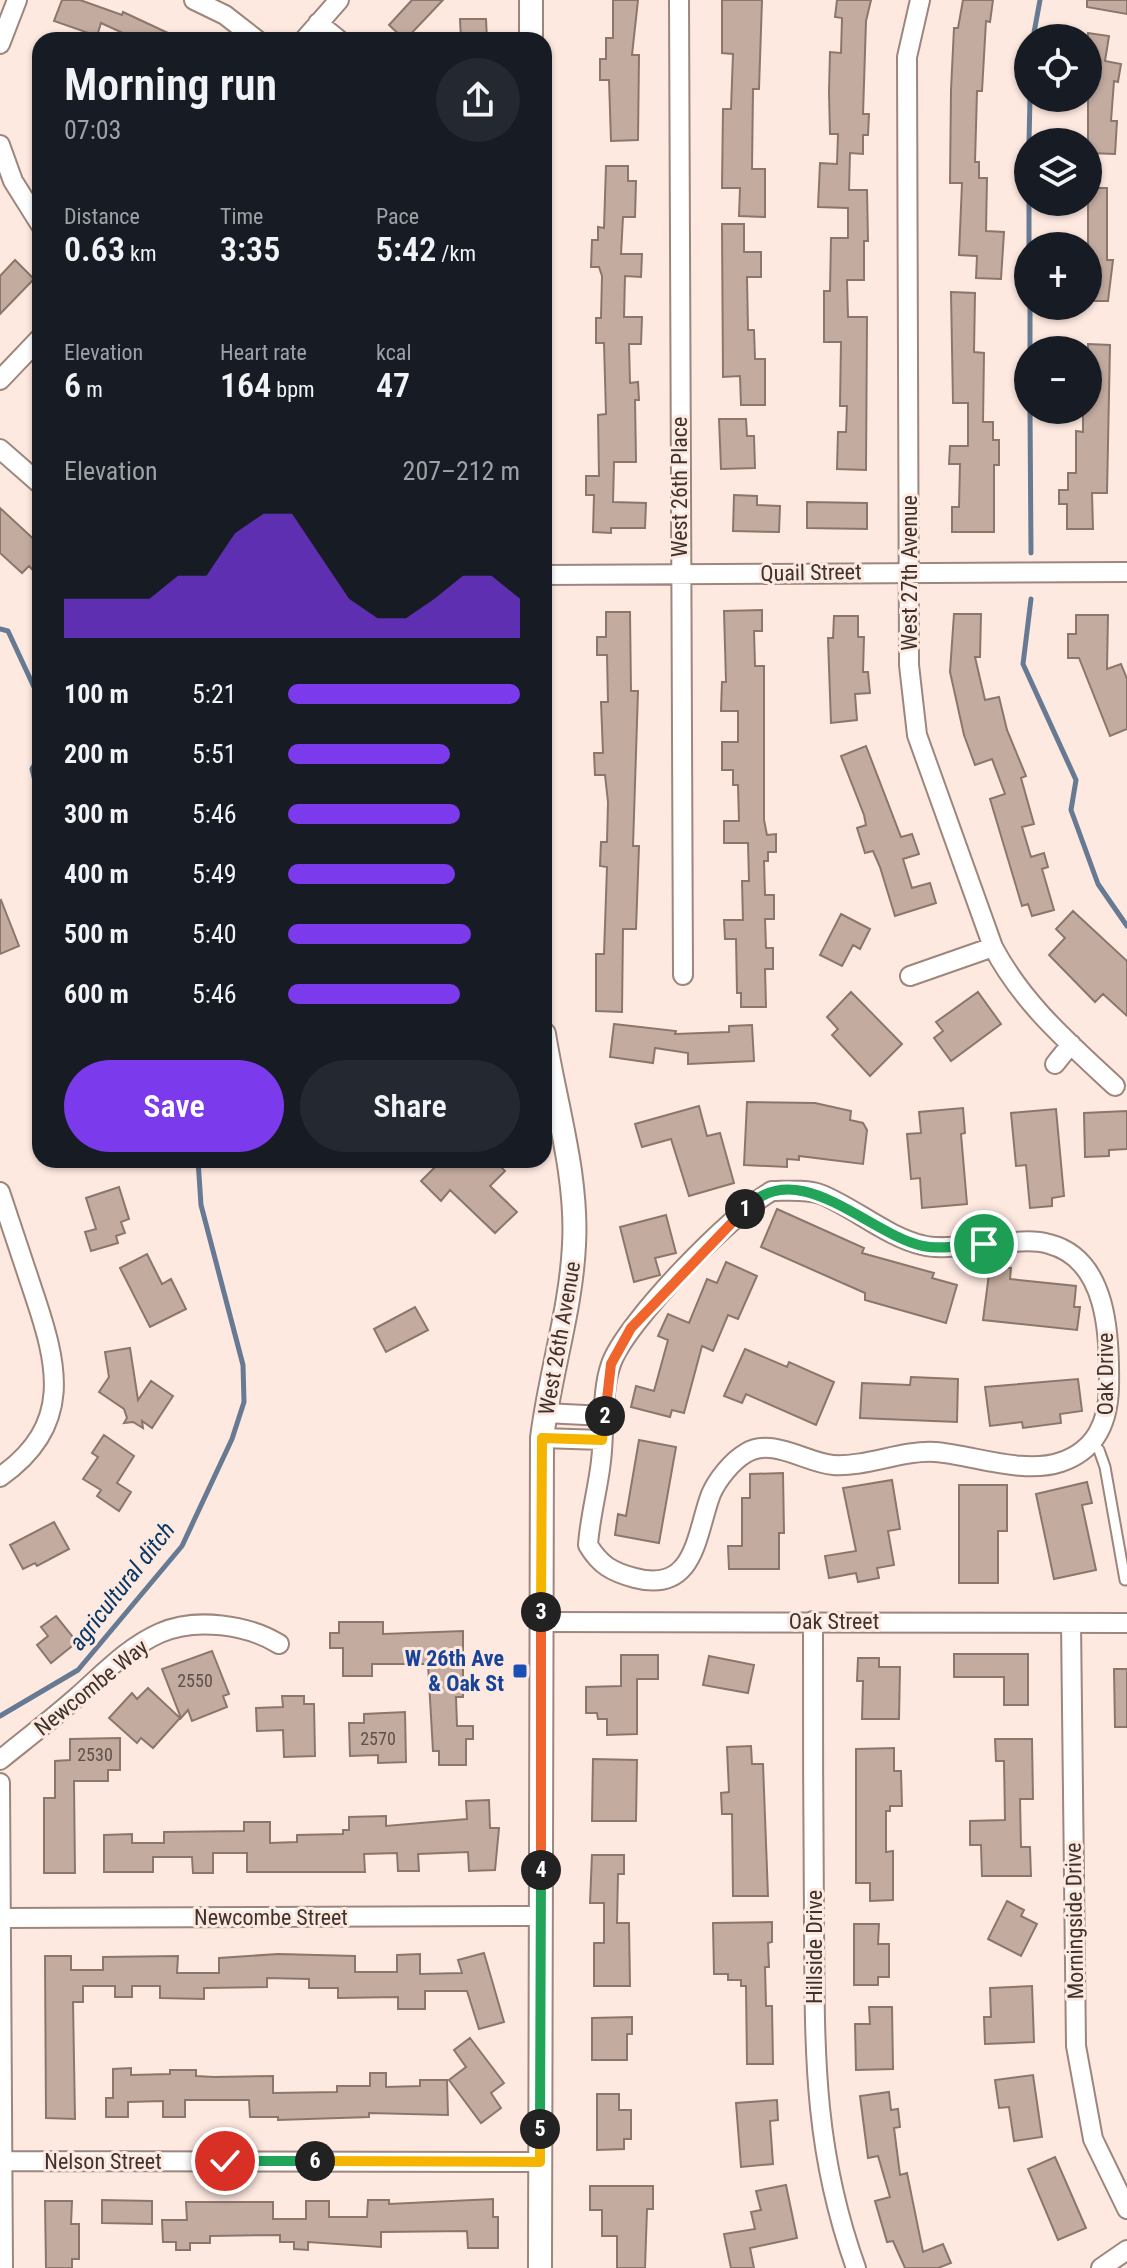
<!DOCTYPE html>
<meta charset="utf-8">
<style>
body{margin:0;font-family:"Roboto Condensed",sans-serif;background:#242831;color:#f1f3f6;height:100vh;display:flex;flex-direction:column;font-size:30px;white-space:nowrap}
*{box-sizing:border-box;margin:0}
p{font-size:26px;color:#9ea1a6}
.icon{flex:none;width:44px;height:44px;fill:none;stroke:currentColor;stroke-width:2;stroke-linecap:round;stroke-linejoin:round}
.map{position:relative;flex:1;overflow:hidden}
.drawer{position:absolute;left:32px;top:32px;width:520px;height:1136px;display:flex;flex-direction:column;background:#171b24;border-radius:24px;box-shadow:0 2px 6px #0004}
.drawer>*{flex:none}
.fabs{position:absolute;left:1014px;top:24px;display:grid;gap:16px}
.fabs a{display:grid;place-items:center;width:88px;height:88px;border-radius:50%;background:#171b24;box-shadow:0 2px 6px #0004;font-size:40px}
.pin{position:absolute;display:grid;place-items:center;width:68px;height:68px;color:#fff;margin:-34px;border:4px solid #fff;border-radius:50%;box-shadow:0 2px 8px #0007}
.km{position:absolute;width:40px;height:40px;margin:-20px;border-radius:50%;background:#222;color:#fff;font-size:22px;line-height:40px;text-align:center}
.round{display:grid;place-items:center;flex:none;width:84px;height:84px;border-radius:42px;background:#242831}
.head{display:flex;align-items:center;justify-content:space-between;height:136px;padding:0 32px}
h1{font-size:44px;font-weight:600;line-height:60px}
.stats{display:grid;grid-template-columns:repeat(3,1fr);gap:12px;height:136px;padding:8px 32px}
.stats div{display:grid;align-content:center}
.stats b{font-size:34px;font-weight:600}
.stats small{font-size:22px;font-weight:400}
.stats p{font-size:22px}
.chart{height:224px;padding:16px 32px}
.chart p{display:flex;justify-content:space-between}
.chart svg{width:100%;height:144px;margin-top:8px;fill:#7c3aed;opacity:.7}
.cta{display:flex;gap:16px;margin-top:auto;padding:16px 32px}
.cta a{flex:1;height:92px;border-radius:48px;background:#7c3aed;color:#fff;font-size:32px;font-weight:600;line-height:92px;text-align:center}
.cta a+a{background:#242831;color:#f1f3f6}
ul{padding:0 32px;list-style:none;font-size:26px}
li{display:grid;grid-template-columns:128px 96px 1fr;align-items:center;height:60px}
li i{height:20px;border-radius:10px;background:#7c3aed}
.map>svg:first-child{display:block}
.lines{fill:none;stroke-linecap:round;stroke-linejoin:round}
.stream{stroke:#677a93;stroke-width:5}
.building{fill:#c3ab9f;stroke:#8c766b;stroke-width:2}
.service-casing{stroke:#9d867b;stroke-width:13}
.minor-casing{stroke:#9d867b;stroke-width:22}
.tertiary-casing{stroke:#9d867b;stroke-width:26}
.service{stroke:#fff;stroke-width:9}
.minor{stroke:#fff;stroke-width:18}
.tertiary{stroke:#fff;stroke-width:22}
.split-1-casing{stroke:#fff;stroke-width:16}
.split-2-casing{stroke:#fff;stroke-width:16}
.split-3-casing{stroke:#fff;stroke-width:16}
.split-4-casing{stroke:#fff;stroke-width:16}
.split-5-casing{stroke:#fff;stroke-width:16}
.split-6-casing{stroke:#fff;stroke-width:16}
.split-7-casing{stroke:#fff;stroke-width:16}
.split-1{stroke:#22a559;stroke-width:10}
.split-2{stroke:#f0652b;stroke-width:10}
.split-3{stroke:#f5b400;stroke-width:10}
.split-4{stroke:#f0652b;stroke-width:10}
.split-5{stroke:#22a559;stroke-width:10}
.split-6{stroke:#f5b400;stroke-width:10}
.split-7{stroke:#22a559;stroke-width:10}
.transit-dot{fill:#1a4fb4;stroke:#fee9e0;stroke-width:3}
.labels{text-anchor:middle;stroke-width:6;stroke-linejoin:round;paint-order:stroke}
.number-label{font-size:18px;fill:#5e504a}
.street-label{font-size:22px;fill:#3c322e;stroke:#fee9e0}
.transit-label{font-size:22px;font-weight:bold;fill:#164399;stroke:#fee9e0;text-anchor:end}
.water-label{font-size:24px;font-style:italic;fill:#063766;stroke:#fee9e0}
</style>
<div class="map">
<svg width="1127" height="2268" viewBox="0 0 1127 2268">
<rect width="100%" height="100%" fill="#fee9e0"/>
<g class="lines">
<!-- stream -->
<path class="stream" d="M1033 38 1040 0
M1029 142 1030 98
M1029 202V246
M1030 306V350
M1030 410 1031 553
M1031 599 1023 664 1076 780 1071 810 1098 884 1127 926
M0 629 8 631 40 700
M40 755 32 769 40 801
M0 1716 78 1670 182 1546 232 1439 244 1402 243 1365 201 1205 198 1160"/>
</g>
<!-- building -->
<path class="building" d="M62 0H80L122 15 123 12 183 40H138L101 23 97 36 54 21Z
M412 0H443L405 40 389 25Z
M613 0H638L632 55H639L638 140 611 141 609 80H600V59H606V38H613Z
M722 0H762L759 89H753L752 169H765V217L739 216 740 188H722L723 109H731L733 54 722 53Z
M837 0H871L866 21 863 114H869L868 135H863V154L850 153 849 190H867L868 241H864V280H847L848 317H867L866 470 837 469 838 432H846L847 406H840L841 342H824V291H830L831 238H848V208L818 207 820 163 837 164 838 134H830L829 92 830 52 841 53 842 18 835 17Z
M963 0H993L990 22 986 21 982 91H977L975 162H979V178H987L986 231 1004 232 1001 279 976 278 977 256 959 255 962 183H950L951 90 954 28H958Z
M1087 0H1127V14L1087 7Z
M460 19H486L487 40H461Z
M1088 33 1109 36 1105 61 1121 64 1118 82 1114 81 1111 121H1117L1115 154 1088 153Z
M606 166H628V181H636L635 217H623L621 254H642L641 277 625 276 624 317H642L641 344H629L630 383 638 382 639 400H635L636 462H614L613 502 646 503 645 528H611V533L593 532 594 495H586V476H599L598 415 606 414 604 343H596V318H601L602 276 599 267H591L592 240H598V227L604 228Z
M1088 188H1107V260H1113L1108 301H1088Z
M722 224H744V252H761V277H747L748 330H754L755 359H765V405H741L740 376 723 377Z
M15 260 34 279 0 314V276Z
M951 292 975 293 974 352 984 353 983 422H993V440H999V465H994V532H952V507H959L960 464H949L950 446H968V403H953Z
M1088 344 1110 345 1107 493H1092L1093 529H1067V504H1059V490H1068V473H1076V431L1083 432V410H1088Z
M719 419H746L747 436H754L755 468 721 469Z
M734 495 757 496V505L780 506 779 532 733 531Z
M807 502 867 503V529L807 528Z
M0 508 40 545V578L29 566 22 573 0 553Z
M762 610V631H754L755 666H764V820L767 835 776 834V852H768V861H764L765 895H774V919H765L766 948H773V969H765L766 1007H741V993H737L736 939H725L724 920H743L742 881H749L748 843H724V821H739L738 785H733V770H722V742H738V711H721L722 682H726L724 611Z
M606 612H630L631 691H638L633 846H639L636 929H623L622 1012 596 1011V954H604L607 867 600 866 601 842H607L608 802 605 775H595L594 753H603L601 702H608L607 655H597V637H606Z
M954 614H981L980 657H975L985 700 999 697 1007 730 1026 776 1021 778 1034 824 1022 827 1031 857 1044 853 1048 867 1042 869 1054 910 1032 916 1028 904 1022 906 990 799 1005 794 992 759 975 765 964 735 950 672Z
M1076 615H1108L1107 669 1121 664 1127 679V729L1110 736 1079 658H1068V634H1076Z
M834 616H858V637H864L863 672H868L870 693 855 694 857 720 831 723 828 638H833Z
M866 746 901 837 912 834 919 854 903 859 912 888 930 883 936 903 895 916 880 867 873 851 865 853 857 828 866 825 864 815 841 756Z
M1 900 19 946 0 954V901Z
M1073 911 1127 961V1016L1103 994 1095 1002 1049 955 1065 938 1056 929Z
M841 914 870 929 860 949 853 945 842 966 820 955Z
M851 992 902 1044 870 1076 832 1035 838 1029 827 1017Z
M978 992 1001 1024 951 1061 934 1038 943 1031 936 1022Z
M614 1024 676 1031 675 1034 729 1032V1026L752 1025 754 1061 688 1064V1053L655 1048 653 1063 610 1057Z
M747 1102 815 1103 851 1111 850 1120 863 1123 867 1130 863 1164 799 1156V1160L787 1159V1167L744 1165Z
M699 1106 707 1136 720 1133 734 1183 689 1196 671 1139 642 1147 635 1124Z
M963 1108 965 1133 961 1134 967 1204 922 1208 920 1178 911 1179 907 1134 921 1133 919 1112Z
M1056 1109 1064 1196 1052 1198V1206L1030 1208 1026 1165 1016 1166 1011 1113Z
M1127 1111V1149L1109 1150V1156L1085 1157 1084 1113Z
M442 1160H494L505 1171 490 1186 517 1212 495 1233 450 1190 441 1201 421 1181Z
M119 1187 129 1219 121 1222 125 1233 116 1236 118 1243 91 1251 85 1232 96 1229 86 1198Z
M777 1209 864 1248 862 1253 934 1273 932 1278 957 1285 946 1323 865 1300V1293L761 1247Z
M666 1215 676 1253 655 1258 660 1275 634 1282 620 1227Z
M147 1254 162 1284 171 1279 186 1309 150 1327 120 1268Z
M726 1262 757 1276 738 1319 728 1315 713 1351 702 1346 684 1413 672 1410 670 1417 631 1407 636 1386 654 1391 668 1340 658 1336 668 1314 689 1323 707 1279 717 1283Z
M990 1266 1011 1268 1010 1279 1076 1286 1074 1307H1080L1077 1330 983 1320Z
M415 1307 428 1330 386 1352 374 1329Z
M130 1348 138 1400 151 1381 173 1396 152 1428 142 1421 143 1428 133 1422 124 1423 127 1418 124 1409 99 1392 109 1377 105 1352Z
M745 1349 787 1367 789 1362 834 1382 816 1425 746 1394 742 1403 724 1396Z
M911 1377 958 1379 957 1422 860 1418 862 1383 910 1385Z
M1078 1379 1082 1411 1060 1414 1061 1423 1023 1428 1022 1422 990 1426 985 1387Z
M104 1435 134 1456 117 1483 131 1492 119 1511 97 1496 101 1490 83 1479 98 1457 92 1453Z
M639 1440 676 1447 659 1543 615 1535 618 1514 626 1516Z
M783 1473 784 1533H779V1569H729L728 1546H742V1498H750V1474Z
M892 1480 900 1529 888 1531 894 1565 877 1568 879 1578 858 1582 856 1573 829 1578 825 1556 856 1551 843 1488Z
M1087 1482 1092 1503 1082 1505 1096 1570 1054 1579 1036 1494Z
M959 1485H1007V1531H998V1583H959Z
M54 1522 69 1549 37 1566 35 1563 23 1569 10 1545Z
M56 1616 77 1642 51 1663 37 1645 48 1636 41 1627Z
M339 1622H383V1634L463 1631V1697H456L457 1726H473V1739H466V1765H439V1751H433L428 1664H372V1676H343V1648H330V1633H339Z
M212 1651 229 1694 223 1696 227 1707 192 1721 188 1710 181 1718 162 1669Z
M954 1654H1028V1705H1004V1677H954Z
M621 1655H658V1679H637V1734L607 1735V1719H598L597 1713H586V1687L621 1686Z
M709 1656 754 1665 748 1693 703 1685Z
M858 1658H879V1667H900L899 1719H862L863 1681H857Z
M1114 1669H1127V1727H1115Z
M148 1688 180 1718 153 1748 141 1738 137 1743 109 1718 132 1693 137 1699Z
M282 1696H304V1704H314L315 1756 284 1757 283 1730 257 1731 256 1708 283 1707Z
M405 1712 406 1762 378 1763V1755L350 1756 349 1723H364V1714Z
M120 1738V1770H108V1781H74L75 1873H44V1798H55V1761L70 1760V1739Z
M995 1739H1032L1033 1799H1020L1021 1847H1030L1031 1876H982L981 1845H970V1821L1005 1820 1004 1761H996Z
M751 1746 752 1764H763L768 1896H733L732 1814H722L721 1793 729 1792 727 1747Z
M894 1748V1771H901L902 1806H890V1811H886V1852L893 1851V1900L870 1901V1883H856V1749Z
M593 1759 637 1760 636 1821H592Z
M489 1800 490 1828H499L495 1870 469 1871 468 1852 418 1854 419 1871H398L397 1853 364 1854 365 1872H247V1853H213V1873H193L192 1857H153V1872H104V1835L132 1834V1843H164V1832L244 1831V1822H270V1843L297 1842V1835L343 1834V1830H349V1817L386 1816V1826L467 1819 466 1801Z
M592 1855H624V1874H618L617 1923H629L630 1986H594V1943H604V1903H590Z
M1007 1901 1024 1910 1021 1916 1037 1924 1021 1956 988 1939Z
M772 1922V1942L768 1943 769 1967H765L766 2006H772L773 2064H747L746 1986H741V1980H728V1974H714L713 1923Z
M854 1924H879L878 1944H889V1977H878V1985H854Z
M484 1953 504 2022 479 2029 467 1991H425V2009H398V1997L338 1998V1988H309V1979L267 1978V1987L204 1988V1999L160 1998V1986H132V1997H115V1986H83V2002H73L75 2119 46 2118 45 1956H71V1970H103V1957L178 1956 177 1973H219V1958L278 1954 355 1956V1972H397V1955L420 1954V1974L462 1973 458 1960Z
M1032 1986 1034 2042 985 2044 984 2017H991L990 1988Z
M869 2007H892L893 2069 856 2070 855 2024H870Z
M632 2017V2034H627V2060H592V2018Z
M470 2038 504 2083 491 2093 501 2108 481 2123 449 2080 466 2067 454 2050Z
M131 2068V2075L170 2074V2070H196V2076L214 2077 273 2076V2093L337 2092V2086H370V2073H386V2087L420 2086V2080H447L448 2115 369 2113V2117L278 2120V2117H250L249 2100H185V2117H163V2101L128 2102V2117H106V2098H113V2069Z
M1033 2075 1042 2137 1014 2141 1009 2107 999 2108 995 2080Z
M889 2092 891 2110 898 2109 900 2127 894 2128 900 2175 907 2173 923 2252 943 2244 951 2263 938 2268H905L893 2241 887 2242 875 2201 890 2197 878 2156 868 2158 860 2096Z
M597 2094H619V2110H631V2139H624V2149L597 2150Z
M777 2100 778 2120 770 2121 773 2164 741 2167 736 2103Z
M1055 2157 1086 2228 1058 2240 1028 2169Z
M786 2185 797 2238 750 2248 754 2268H731L724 2234 755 2229 751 2212 761 2210 756 2191Z
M590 2186H653V2209H647L645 2268H617V2236H602V2210H590Z
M493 2199V2217H498V2248H468L467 2231 381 2232V2247L308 2242V2250L294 2249V2242H280V2235L210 2236V2243H190V2250H176V2242H163L162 2220H187L186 2202H273V2219H306V2201H329V2217H367L368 2200H389V2204Z
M102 2200 152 2201V2224L102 2223Z
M45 2201H72L71 2224H79V2259H72V2268H46Z"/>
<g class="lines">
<!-- service casing -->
<g class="service-casing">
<path id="service" d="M1091 1442 1099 1450 1105 1467 1125 1580"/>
</g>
<!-- minor casing -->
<g class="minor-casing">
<path id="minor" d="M194 0 225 15 257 40
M679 0 683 975
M920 0 907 57 909 665 917 735 993 947C1023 1004 1069 1043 1115 1086
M318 23 339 40
M304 40 339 0
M0 44 17 0
M0 145 13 181 40 224
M0 380 40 338
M0 449 40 484
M544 575 1127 572
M910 976 993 947
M1055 1064 1071 1044
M772 1191C786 1191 806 1189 820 1194 852 1206 887 1237 922 1245 940 1250 964 1245 982 1244 1003 1244 1029 1238 1049 1244 1108 1259 1110 1337 1109 1388 1108 1422 1096 1450 1061 1462 1023 1475 974 1455 935 1452 902 1450 867 1467 833 1465 807 1463 772 1437 746 1453 732 1461 717 1480 711 1494 696 1533 696 1594 635 1578 612 1572 600 1565 588 1545 590 1516 598 1489 601 1461 605 1430 601 1392 611 1364 625 1323 733 1212 772 1191Z
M0 1192C11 1225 22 1258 33 1291 58 1365 74 1425 0 1477
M545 1413 605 1416
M542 1438 602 1440
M813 1621C813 1721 813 1820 814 1920 815 2047 812 2146 856 2268
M541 1622 1127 1623
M1071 1623 1076 2046 1093 2139 1127 2209
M0 1760C26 1739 52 1719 77 1697 103 1674 128 1647 160 1633 196 1617 248 1625 279 1644
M0 1783 3 2268
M1 1918 541 1916
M3 2161 540 2162
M1101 2268 1127 2250"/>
</g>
<!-- tertiary casing -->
<g class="tertiary-casing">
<path id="tertiary" d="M531 0V40
M540 2268 542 1438C550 1373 571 1310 574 1245 578 1175 555 1103 544 1034"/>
</g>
<!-- service -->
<use href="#service" class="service"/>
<!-- minor -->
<use href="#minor" class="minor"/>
<!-- tertiary -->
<use href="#tertiary" class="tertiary"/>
</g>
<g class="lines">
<!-- split-1 casing -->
<g class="split-1-casing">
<path id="split-1" d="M745 1209C798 1153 868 1234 923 1246 941 1250 966 1245 984 1244"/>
</g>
<!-- split-2 casing -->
<g class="split-2-casing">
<path id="split-2" d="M605 1416 611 1364 631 1328 745 1209"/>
</g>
<!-- split-3 casing -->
<g class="split-3-casing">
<path id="split-3" d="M541 1612 542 1438 602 1440 605 1416"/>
</g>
<!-- split-4 casing -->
<g class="split-4-casing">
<path id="split-4" d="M541 1612V1870"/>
</g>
<!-- split-5 casing -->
<g class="split-5-casing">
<path id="split-5" d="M540 2129 541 1870"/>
</g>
<!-- split-6 casing -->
<g class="split-6-casing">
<path id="split-6" d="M315 2161 540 2162V2129"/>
</g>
<!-- split-7 casing -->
<g class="split-7-casing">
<path id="split-7" d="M225 2161H315"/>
</g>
<!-- split-1 -->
<use href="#split-1" class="split-1"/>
<!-- split-2 -->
<use href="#split-2" class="split-2"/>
<!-- split-3 -->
<use href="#split-3" class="split-3"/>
<!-- split-4 -->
<use href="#split-4" class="split-4"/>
<!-- split-5 -->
<use href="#split-5" class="split-5"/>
<!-- split-6 -->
<use href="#split-6" class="split-6"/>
<!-- split-7 -->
<use href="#split-7" class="split-7"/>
</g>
<!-- markers -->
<rect class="transit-dot" x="512" y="1663" width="16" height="16" rx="4"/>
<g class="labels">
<!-- number labels -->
<g class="number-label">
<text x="195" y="1687">2550</text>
<text x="378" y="1745">2570</text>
<text x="95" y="1761">2530</text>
</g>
<!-- street labels -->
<g class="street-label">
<text transform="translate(679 487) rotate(-90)" y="8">West 26th Place</text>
<text transform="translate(811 572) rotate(-1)" y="8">Quail Street</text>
<text transform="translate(909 573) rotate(-90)" y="8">West 27th Avenue</text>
<text transform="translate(559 1338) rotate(-80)" y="8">West 26th Avenue</text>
<text transform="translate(1105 1374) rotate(-90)" y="8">Oak Drive</text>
<text x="834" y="1629">Oak Street</text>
<text transform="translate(91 1687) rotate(-39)" y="8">Newcombe Way</text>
<text x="271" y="1925">Newcombe Street</text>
<text transform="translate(1074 1921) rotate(-91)" y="8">Morningside Drive</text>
<text transform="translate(814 1947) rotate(-90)" y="8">Hillside Drive</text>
<text x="103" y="2169">Nelson Street</text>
</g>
<!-- transit labels -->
<g class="transit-label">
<text x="504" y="1666">W 26th Ave<tspan x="504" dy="25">&amp; Oak St</tspan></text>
</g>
<!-- water labels -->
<g class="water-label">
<text transform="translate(122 1586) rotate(-52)" y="8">agricultural ditch</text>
</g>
</g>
</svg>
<div class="fabs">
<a><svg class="icon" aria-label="locate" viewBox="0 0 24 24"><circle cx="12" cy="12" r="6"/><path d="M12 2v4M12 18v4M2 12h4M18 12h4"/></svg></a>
<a><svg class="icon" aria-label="layers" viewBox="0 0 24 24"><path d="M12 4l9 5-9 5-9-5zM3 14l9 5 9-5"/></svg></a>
<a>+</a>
<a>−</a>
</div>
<div class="pin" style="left:984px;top:1244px;background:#1e9e55"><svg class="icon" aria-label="arrive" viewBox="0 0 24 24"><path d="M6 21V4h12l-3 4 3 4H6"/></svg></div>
<div class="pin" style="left:225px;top:2161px;background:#d93025"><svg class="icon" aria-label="check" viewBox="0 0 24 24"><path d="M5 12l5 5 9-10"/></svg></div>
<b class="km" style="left:745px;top:1209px">1</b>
<b class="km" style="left:605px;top:1416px">2</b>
<b class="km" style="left:541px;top:1612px">3</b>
<b class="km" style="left:541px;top:1870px">4</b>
<b class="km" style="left:540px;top:2129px">5</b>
<b class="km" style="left:315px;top:2161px">6</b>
<section class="drawer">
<div class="head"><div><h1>Morning run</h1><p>07:03</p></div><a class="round"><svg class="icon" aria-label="share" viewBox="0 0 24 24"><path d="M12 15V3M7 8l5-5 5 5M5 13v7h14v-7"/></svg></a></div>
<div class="stats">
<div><p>Distance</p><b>0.63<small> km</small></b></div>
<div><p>Time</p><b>3:35</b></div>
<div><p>Pace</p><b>5:42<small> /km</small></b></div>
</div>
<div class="stats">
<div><p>Elevation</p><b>6<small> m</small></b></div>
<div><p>Heart rate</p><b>164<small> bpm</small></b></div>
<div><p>kcal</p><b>47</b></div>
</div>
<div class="chart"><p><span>Elevation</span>207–212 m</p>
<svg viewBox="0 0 160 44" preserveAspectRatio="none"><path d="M0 44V32L10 32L20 32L30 32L40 25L50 25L60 12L70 6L80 6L90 19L100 32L110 38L120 38L130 32L140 25L150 25L160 32V44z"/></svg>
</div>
<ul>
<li><b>100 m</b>5:21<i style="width:100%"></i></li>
<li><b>200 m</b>5:51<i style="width:70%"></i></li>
<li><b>300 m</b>5:46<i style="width:74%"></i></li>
<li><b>400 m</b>5:49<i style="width:72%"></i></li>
<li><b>500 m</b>5:40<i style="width:79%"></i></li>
<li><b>600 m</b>5:46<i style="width:74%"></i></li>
</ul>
<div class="cta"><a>Save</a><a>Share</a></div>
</section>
</div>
